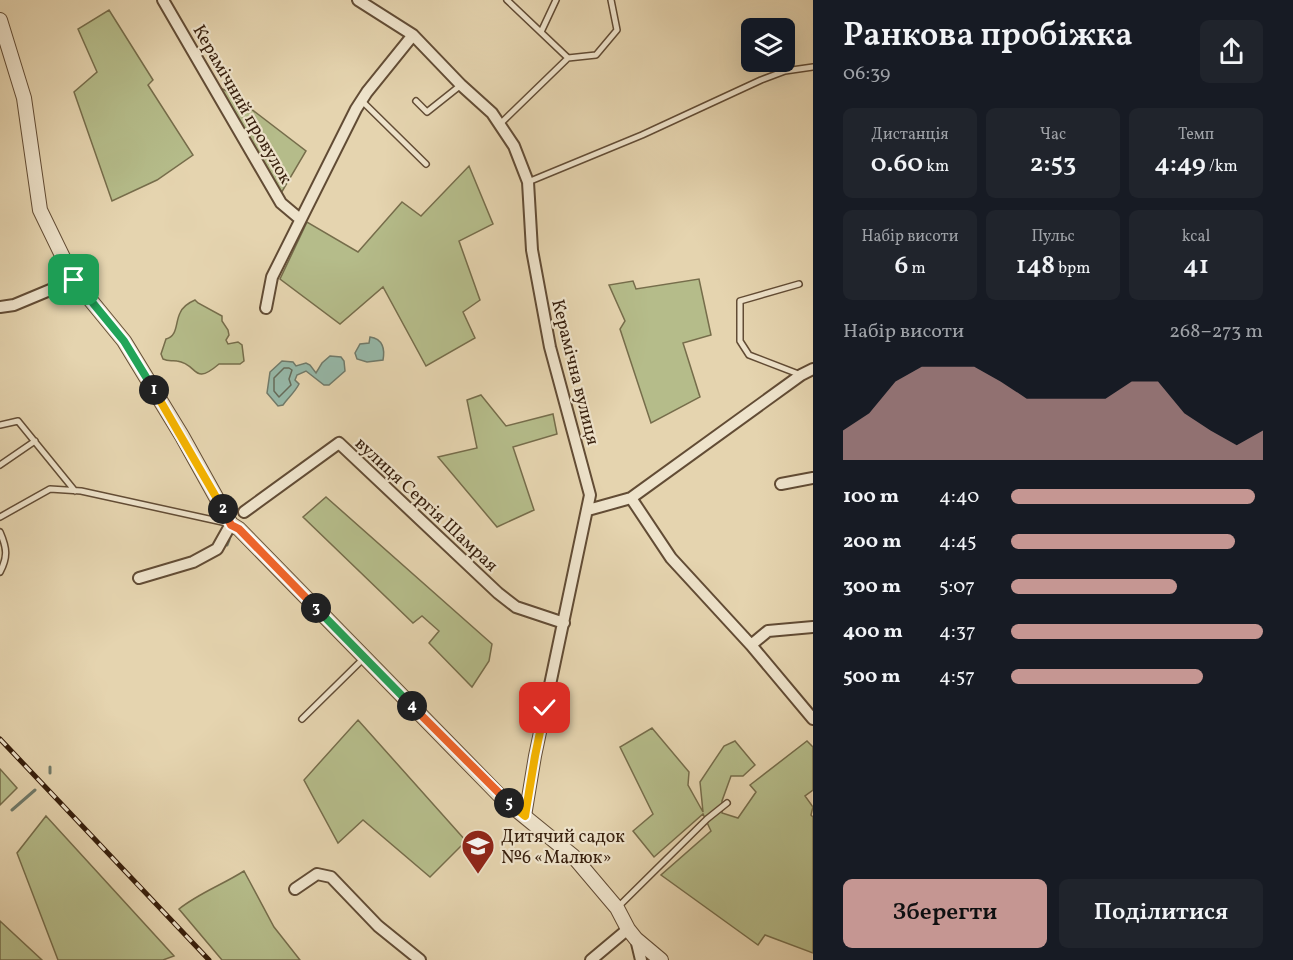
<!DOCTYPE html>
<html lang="uk">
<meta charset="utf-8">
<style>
body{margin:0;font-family:Vollkorn,serif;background:#20242c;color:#f1f3f6;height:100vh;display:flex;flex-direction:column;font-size:22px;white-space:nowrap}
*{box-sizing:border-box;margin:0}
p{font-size:20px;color:#9ea1a6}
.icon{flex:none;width:33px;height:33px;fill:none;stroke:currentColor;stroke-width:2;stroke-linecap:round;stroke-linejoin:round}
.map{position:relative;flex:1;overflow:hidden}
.panel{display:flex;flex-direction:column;background:#171b24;width:480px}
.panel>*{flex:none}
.fabs{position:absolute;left:741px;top:18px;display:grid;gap:12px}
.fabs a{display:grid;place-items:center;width:54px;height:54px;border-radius:9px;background:#171b24;box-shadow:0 6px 24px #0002;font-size:30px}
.pin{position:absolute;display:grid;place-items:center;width:51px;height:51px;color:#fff;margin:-26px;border-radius:12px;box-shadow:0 3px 9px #0006}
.km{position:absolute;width:30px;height:30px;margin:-15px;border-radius:50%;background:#222;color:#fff;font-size:16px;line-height:30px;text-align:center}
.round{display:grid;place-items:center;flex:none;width:63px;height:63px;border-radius:9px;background:#20242c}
.summary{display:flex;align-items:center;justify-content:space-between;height:102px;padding:0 30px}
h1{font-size:33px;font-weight:600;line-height:45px}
.stats{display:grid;grid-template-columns:repeat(3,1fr);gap:9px;height:102px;padding:6px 30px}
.stats div{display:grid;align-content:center;border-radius:9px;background:#20242c;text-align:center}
.stats b{font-size:26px;font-weight:600}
.stats small{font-size:16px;font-weight:400}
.stats p{font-size:16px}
.chart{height:168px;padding:12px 30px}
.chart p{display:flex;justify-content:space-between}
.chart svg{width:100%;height:108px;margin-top:6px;fill:#c59692;opacity:.7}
.primary-button{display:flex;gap:12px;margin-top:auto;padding:12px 30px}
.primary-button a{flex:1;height:69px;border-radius:9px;background:#c59692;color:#111;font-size:24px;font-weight:600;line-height:69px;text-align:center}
.primary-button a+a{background:#20242c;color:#f1f3f6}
ul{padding:0 30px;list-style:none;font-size:20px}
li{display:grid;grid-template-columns:96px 72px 1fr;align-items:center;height:45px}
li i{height:15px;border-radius:8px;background:#c59692}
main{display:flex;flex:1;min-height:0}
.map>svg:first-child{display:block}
.green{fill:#b5bc8a;stroke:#766d4b;stroke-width:1.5}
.water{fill:#96b8a8;stroke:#707a6a;stroke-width:1.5}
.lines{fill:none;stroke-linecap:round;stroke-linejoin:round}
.shore{stroke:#666b5a;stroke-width:1.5}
.stream{stroke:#707a6a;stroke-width:3}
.service-casing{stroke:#624c35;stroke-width:8}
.minor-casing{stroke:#624c35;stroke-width:14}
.tertiary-casing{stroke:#624c35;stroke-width:16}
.service{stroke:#eee3cb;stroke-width:5}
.minor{stroke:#eee3cb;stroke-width:10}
.tertiary{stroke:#eee3cb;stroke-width:14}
.rail-casing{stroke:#361e0c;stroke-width:5}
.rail{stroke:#eee3cb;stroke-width:3;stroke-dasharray:9;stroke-linecap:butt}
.split-1-casing{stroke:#fff;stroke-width:12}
.split-2-casing{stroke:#fff;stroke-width:12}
.split-3-casing{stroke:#fff;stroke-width:12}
.split-4-casing{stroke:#fff;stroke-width:12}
.split-5-casing{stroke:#fff;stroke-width:12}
.split-6-casing{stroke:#fff;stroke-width:12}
.split-1{stroke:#22a559;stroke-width:8}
.split-2{stroke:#f5b400;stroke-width:8}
.split-3{stroke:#f0652b;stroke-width:8}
.split-4{stroke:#22a559;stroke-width:8}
.split-5{stroke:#f0652b;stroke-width:8}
.split-6{stroke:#f5b400;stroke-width:8}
.labels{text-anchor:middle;stroke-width:4.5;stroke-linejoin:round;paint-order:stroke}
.street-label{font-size:18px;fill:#361e0c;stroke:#eee3cb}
.poi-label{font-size:18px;fill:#361e0c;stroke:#eee3cb;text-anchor:start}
</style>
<main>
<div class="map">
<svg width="813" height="960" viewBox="0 0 813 960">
<rect width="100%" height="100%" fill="#e5d4af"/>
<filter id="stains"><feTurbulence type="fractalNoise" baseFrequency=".00333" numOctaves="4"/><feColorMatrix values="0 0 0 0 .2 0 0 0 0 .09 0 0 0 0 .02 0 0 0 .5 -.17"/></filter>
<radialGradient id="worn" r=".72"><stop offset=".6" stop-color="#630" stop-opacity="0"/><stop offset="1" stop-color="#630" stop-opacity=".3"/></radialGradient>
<!-- green -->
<path class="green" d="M109 10 153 80 148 85 193 155 157 180 112 201 74 92 97 72 78 29Z
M218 87 229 92 306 151 280 195Z
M469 166 493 224 459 241 480 300 463 312 475 338 426 366 383 287 340 324 280 279 307 222 358 252 402 202 421 216Z
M699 279 711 335 683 343 700 397 651 423 620 329 625 321 609 285 633 281 636 289Z
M195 300 198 303 222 316V321L228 330 229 335 226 340 228 344 238 342 242 345 244 361 240 364H219C192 387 199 364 177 361 172 360 169 362 163 359L161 354 166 339C178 336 175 323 180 313 183 306 188 303 195 300Z
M481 395 506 426 553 414 557 434 513 447 534 510 497 527 438 457 477 448 467 400Z
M326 497 492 644 489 661 472 687 429 643 439 631 422 616 413 623 303 517Z
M358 720 466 841 430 877 363 820 338 843 304 780Z
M652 728 689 772 688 785 703 812 700 782 724 746 735 741 755 765 743 776H731L722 801V813L738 818 756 792 750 785 807 741 813 747V790L805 796 813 807 811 815 813 817V953L765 935 758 945 661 875 711 831 703 814 654 857 633 831 653 814 620 747Z
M0 769 17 788 0 805Z
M46 816 174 956 163 960H58L17 853Z
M244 871 274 927 300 960H222L179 909C199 893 222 885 244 871Z
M0 921 42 960H0Z"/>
<!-- water -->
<path class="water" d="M370 337C383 339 385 349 383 360L367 362 357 359 355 353 360 344 369 343Z
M330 356 341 357 344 361 345 371 329 385H324L306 371 297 375 295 380 299 384C295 392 288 398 283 405L278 406 267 393 270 372 282 361 293 362 296 366 306 363 310 365 316 373 322 363Z"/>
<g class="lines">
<!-- shore -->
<path class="shore" d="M284 368H289L292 370 289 379 291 385 279 397 274 391V378Z"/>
<!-- stream -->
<path class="stream" d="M227 545 229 540
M50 767V773
M12 810 35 790"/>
<!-- service casing -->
<g class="service-casing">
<path id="service" d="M507 0 568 58
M541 32 556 0
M362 101 426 164
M416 101 427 112 461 85
M499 125 568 58 596 55 617 30 611 0
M528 182 642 135 761 80 785 71 813 67
M799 284 740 301V341L749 355 801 375
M0 425 18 421 75 491
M0 465 35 441
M0 517 50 489 81 491 227 523
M0 532C7 548 8 557 0 572
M302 719 364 658
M618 907 707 819 727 803"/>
</g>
<!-- minor casing -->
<g class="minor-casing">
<path id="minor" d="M163 0 281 203 300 219
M358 0 413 35 461 85 492 113 514 146 528 182 532 250 550 347 590 495 535 756 525 816
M0 307 14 305 74 280
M266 308 272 277 356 109 367 92 413 35
M781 484 813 478
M631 498 671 558 751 645 813 719
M588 510 631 498 801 375 813 369
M244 512 339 443 498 593 516 607 564 623
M139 578 193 562 217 549 231 524
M751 645 768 631 813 627
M295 889 317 874 331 877 378 926 420 960
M636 939 641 960
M591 960 628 929"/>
</g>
<!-- tertiary casing -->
<g class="tertiary-casing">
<path id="tertiary" d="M0 20 24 98 40 210 74 280 124 341 182 436 231 524 239 529 503 799 573 856 617 908 628 929 636 939 661 960"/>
</g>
<!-- service -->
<use href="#service" class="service"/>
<!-- minor -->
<use href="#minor" class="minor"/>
<!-- tertiary -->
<use href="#tertiary" class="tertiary"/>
<!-- rail casing -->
<g class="rail-casing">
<path id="rail" d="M0 739 209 960"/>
</g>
<!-- rail -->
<use href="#rail" class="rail"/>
</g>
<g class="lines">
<!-- split-1 casing -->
<g class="split-1-casing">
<path id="split-1" d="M74 280 124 341 154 390"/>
</g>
<!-- split-2 casing -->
<g class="split-2-casing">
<path id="split-2" d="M154 390 223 509"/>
</g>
<!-- split-3 casing -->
<g class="split-3-casing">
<path id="split-3" d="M223 509 231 525 239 529 316 608"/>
</g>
<!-- split-4 casing -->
<g class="split-4-casing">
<path id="split-4" d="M316 608 412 706"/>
</g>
<!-- split-5 casing -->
<g class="split-5-casing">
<path id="split-5" d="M412 706 509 803"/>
</g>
<!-- split-6 casing -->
<g class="split-6-casing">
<path id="split-6" d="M509 803 525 816 535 756 545 708"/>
</g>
<!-- split-1 -->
<use href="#split-1" class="split-1"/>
<!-- split-2 -->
<use href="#split-2" class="split-2"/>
<!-- split-3 -->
<use href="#split-3" class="split-3"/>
<!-- split-4 -->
<use href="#split-4" class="split-4"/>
<!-- split-5 -->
<use href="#split-5" class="split-5"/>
<!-- split-6 -->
<use href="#split-6" class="split-6"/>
</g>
<!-- icons -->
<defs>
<g id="school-pin" transform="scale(1.725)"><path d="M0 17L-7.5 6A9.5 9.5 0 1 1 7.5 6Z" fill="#8f2418" stroke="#eee3cb"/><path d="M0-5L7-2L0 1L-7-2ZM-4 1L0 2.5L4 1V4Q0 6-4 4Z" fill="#fff"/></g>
</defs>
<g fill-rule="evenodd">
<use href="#school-pin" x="478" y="846"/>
</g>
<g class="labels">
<!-- street labels -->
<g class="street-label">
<text transform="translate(243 104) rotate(60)" y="6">Керамічний провулок</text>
<text transform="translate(576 372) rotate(76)" y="6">Керамічна вулиця</text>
<text transform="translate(427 504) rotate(43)" y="6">вулиця Сергія Шамрая</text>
</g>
<!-- poi labels -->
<g class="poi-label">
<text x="501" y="842">Дитячий садок<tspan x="501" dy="21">№6 «Малюк»</tspan></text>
</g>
</g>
<rect width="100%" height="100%" filter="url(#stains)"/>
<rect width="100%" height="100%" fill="url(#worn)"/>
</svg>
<div class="fabs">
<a><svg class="icon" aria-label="layers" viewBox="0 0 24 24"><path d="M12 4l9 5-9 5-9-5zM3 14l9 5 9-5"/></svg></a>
</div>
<div class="pin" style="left:74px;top:280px;background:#1e9e55"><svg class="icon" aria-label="arrive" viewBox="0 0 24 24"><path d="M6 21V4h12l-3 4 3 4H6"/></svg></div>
<div class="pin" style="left:545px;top:708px;background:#d93025"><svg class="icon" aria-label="check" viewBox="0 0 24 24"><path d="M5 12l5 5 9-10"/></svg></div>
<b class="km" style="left:154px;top:390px">1</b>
<b class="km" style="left:223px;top:509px">2</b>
<b class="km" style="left:316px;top:608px">3</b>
<b class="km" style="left:412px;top:706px">4</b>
<b class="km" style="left:509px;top:803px">5</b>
</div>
<section class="panel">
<div class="summary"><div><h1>Ранкова пробіжка</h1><p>06:39</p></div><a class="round"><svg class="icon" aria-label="share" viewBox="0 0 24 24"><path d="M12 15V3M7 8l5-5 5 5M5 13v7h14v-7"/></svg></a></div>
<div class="stats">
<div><p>Дистанція</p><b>0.60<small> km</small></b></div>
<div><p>Час</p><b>2:53</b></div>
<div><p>Темп</p><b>4:49<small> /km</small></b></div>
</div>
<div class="stats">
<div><p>Набір висоти</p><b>6<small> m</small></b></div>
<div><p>Пульс</p><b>148<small> bpm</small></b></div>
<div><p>kcal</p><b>41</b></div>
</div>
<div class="chart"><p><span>Набір висоти</span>268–273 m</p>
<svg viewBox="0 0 160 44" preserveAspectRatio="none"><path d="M0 44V32L10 25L20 12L30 6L40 6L50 6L60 12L70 19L80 19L90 19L100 19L110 12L120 12L130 25L140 32L150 38L160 32V44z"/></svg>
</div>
<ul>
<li><b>100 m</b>4:40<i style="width:97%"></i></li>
<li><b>200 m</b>4:45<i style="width:89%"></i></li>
<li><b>300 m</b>5:07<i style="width:66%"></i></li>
<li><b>400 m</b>4:37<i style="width:100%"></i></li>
<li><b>500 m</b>4:57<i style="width:76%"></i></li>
</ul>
<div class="primary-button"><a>Зберегти</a><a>Поділитися</a></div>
</section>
</main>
